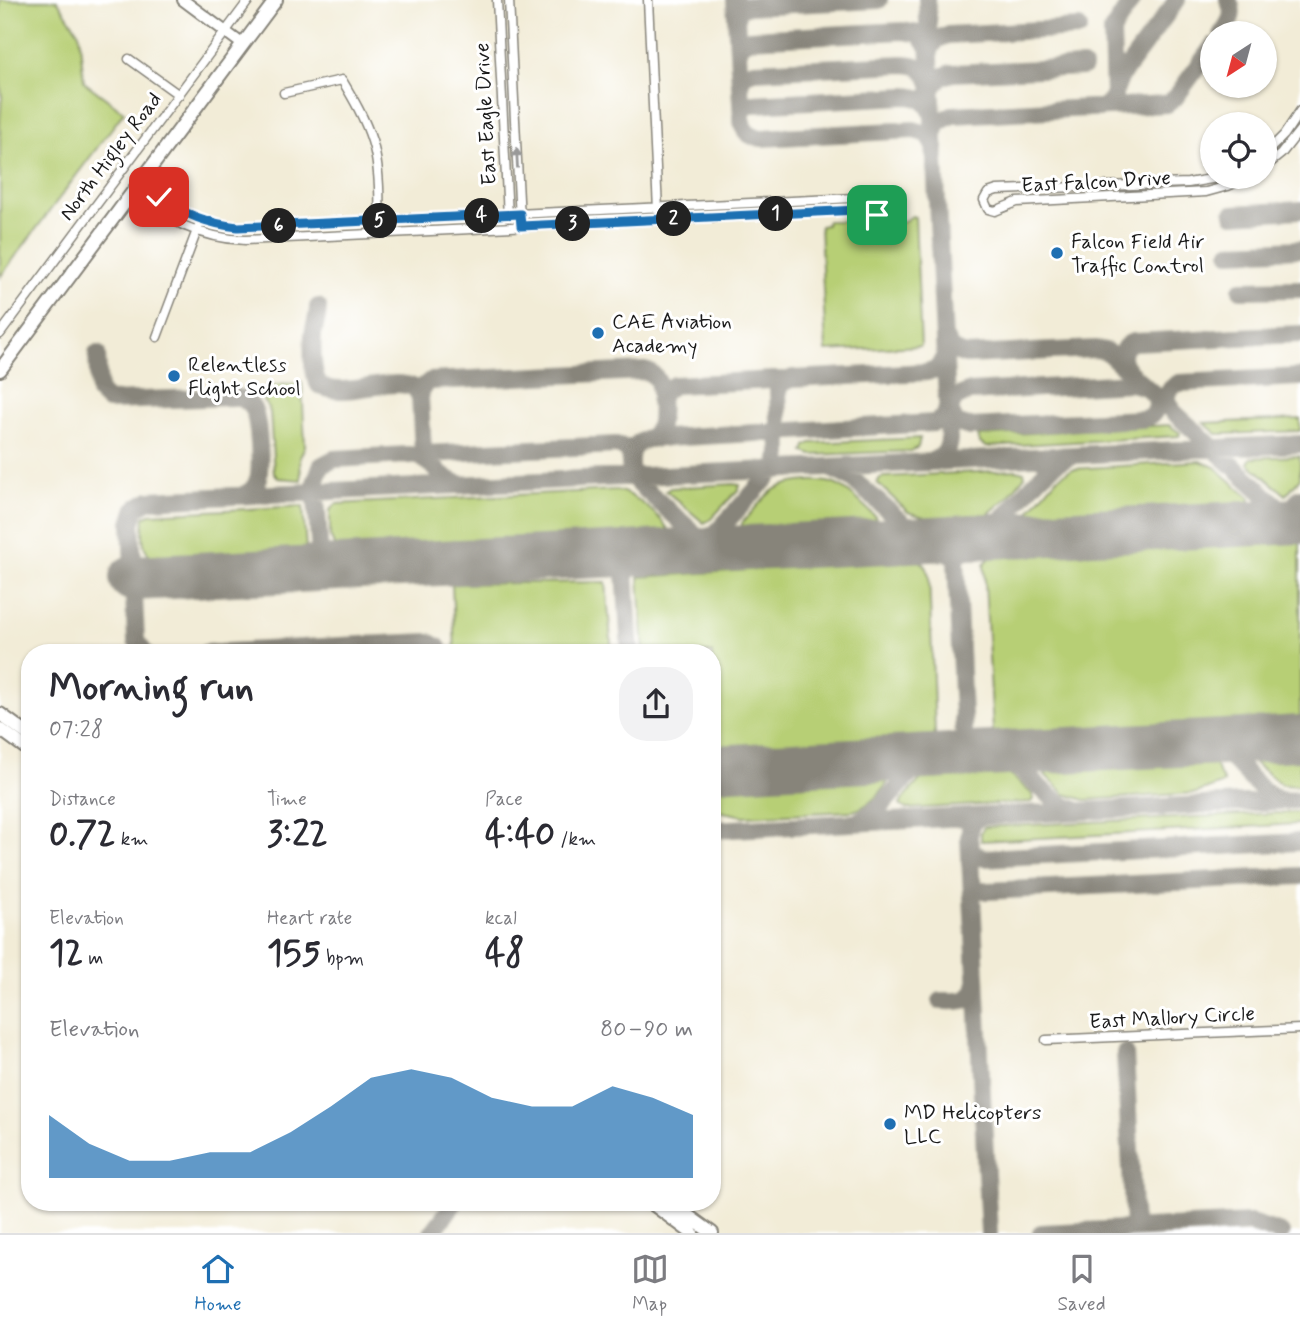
<!DOCTYPE html>
<meta charset="utf-8">
<style>
body{margin:0;font-family:Mynerve,sans-serif;background:#f2f2f3;color:#2b2b33;height:100vh;display:flex;flex-direction:column;font-size:26px;white-space:nowrap}
*{box-sizing:border-box;margin:0}
p{font-size:23px;color:#7c7c81}
.icon{flex:none;width:38px;height:38px;fill:none;stroke:currentColor;stroke-width:2;stroke-linecap:round;stroke-linejoin:round}
.map{position:relative;flex:1;overflow:hidden}
.side{position:absolute;left:21px;top:644px;width:700px;height:567px;display:flex;flex-direction:column;background:#fff;border-radius:28px;box-shadow:0 2px 5px #0004}
.side>*{flex:none}
.needle{width:46px;rotate:216deg}
.fabs{position:absolute;left:1200px;top:21px;display:grid;gap:14px}
.fabs a{display:grid;place-items:center;width:77px;height:77px;border-radius:50%;background:#fff;box-shadow:0 2px 5px #0004;font-size:35px}
.pin{position:absolute;display:grid;place-items:center;width:60px;height:60px;color:#fff;margin:-30px;border-radius:14px;box-shadow:0 4px 10px #0006}
.km{position:absolute;width:35px;height:35px;margin:-18px;border-radius:50%;background:#222;color:#fff;font-size:19px;line-height:35px;text-align:center}
.round{display:grid;place-items:center;flex:none;width:74px;height:74px;border-radius:28px;background:#f2f2f3}
.headline{display:flex;align-items:center;justify-content:space-between;height:119px;padding:0 28px}
h1{font-size:38px;font-weight:800;line-height:52px}
.stats{display:grid;grid-template-columns:repeat(3,1fr);gap:10px;height:119px;padding:7px 28px}
.stats div{display:grid;align-content:center}
.stats b{font-size:35px;font-weight:800}
.stats small{font-size:19px;font-weight:400}
.stats p{font-size:19px}
.chart{height:196px;padding:14px 28px}
.chart p{display:flex;justify-content:space-between}
.chart svg{width:100%;height:126px;margin-top:7px;fill:#1f6fb2;opacity:.7}
.tab-bar{display:flex;justify-content:space-around;align-items:center;height:98px;border-top:2px solid #e1e1e2;background:#fff;font-size:19px;color:#7c7c81}
.tab-bar a{display:grid;justify-items:center;gap:4px}
.tab-bar .selected{color:#1f6fb2}
.map>svg:first-child{display:block}
.green{fill:#b7cf74;stroke:#6a7648;stroke-width:2}
.lines{fill:none;stroke-linecap:round;stroke-linejoin:round}
.taxiway{stroke:#87847a;stroke-width:18}
.runway{stroke:#87847a;stroke-width:46}
.minor-casing{stroke:#87847a;stroke-width:11}
.tertiary-casing{stroke:#87847a;stroke-width:14}
.secondary-casing{stroke:#87847a;stroke-width:16}
.minor{stroke:#fff;stroke-width:8}
.tertiary{stroke:#fff;stroke-width:10}
.secondary{stroke:#fff;stroke-width:12}
.oneway{fill:#999}
.route-casing{stroke:#fff;stroke-width:14}
.route{stroke:#1f6fb2;stroke-width:9}
.poi-dot{fill:#1f6fb2;stroke:#fff;stroke-width:2.5}
.labels{text-anchor:middle;stroke-width:6;stroke-linejoin:round;paint-order:stroke}
.street-label{font-size:21px;fill:#1c1c1c;stroke:#fff}
.poi-label{font-size:21px;fill:#1c1c1c;stroke:#fff;text-anchor:start}
</style>
<div class="map">
<svg width="1300" height="1233" viewBox="0 0 1300 1233">
<rect width="100%" height="100%" fill="#fff"/>
<filter id="ink" filterUnits="userSpaceOnUse"><feTurbulence type="fractalNoise" baseFrequency=".0143" numOctaves="2"/><feDisplacementMap in="SourceGraphic" scale="14" xChannelSelector="R" yChannelSelector="G"/><feConvolveMatrix kernelMatrix="1 2 1 2 8 2 1 2 1" color-interpolation-filters="sRGB"/></filter>
<filter id="wash" filterUnits="userSpaceOnUse"><feTurbulence type="fractalNoise" baseFrequency=".00686" numOctaves="4" result="noise"/><feDisplacementMap in="SourceGraphic" scale="28" xChannelSelector="R" yChannelSelector="G"/><feGaussianBlur stdDeviation="1.57" result="paint"/><feColorMatrix in="noise" values="0 0 0 0 0 0 0 0 0 0 0 0 0 0 0 0 0 1.4 0 .05"/><feComposite in="paint" operator="in"/></filter>
<g filter="url(#wash)">
<rect width="100%" height="100%" fill="#f2ecd7"/>
<!-- green -->
<path class="green" d="M0 0H57L79 33 84 82 124 112 0 277V119L2 97 0 79Z
M912 216 915 217 921 346 826 351 820 226 826 225 827 221H860L879 230 892 229Z
M302 383 305 446 300 457 301 480 278 478 274 473 270 412 264 400 266 386Z
M1300 419V431L1224 434H1217L1204 423Z
M1169 425 1180 433 1179 436 986 447 980 443 978 436Z
M920 438 918 447 911 451 812 455 804 452 806 446 811 443Z
M1300 456V478L1286 495 1248 463 1251 458Z
M1200 461 1215 467 1250 498V503L1033 514 1029 511 1057 478 1072 469Z
M1016 470 1024 472 1025 476 1008 497 988 514 931 519 908 512 877 483 880 478 884 477Z
M809 481C842 479 852 495 875 516L876 520 742 528V523C767 496 770 483 809 481Z
M733 484 740 485 739 489 710 520 704 523 666 491 670 488Z
M616 490C633 493 661 516 669 531L340 548 334 545 330 536V510L336 504Z
M303 506 306 549 153 558C140 550 143 531 144 517L150 514Z
M1300 541V722L1002 737 993 731 984 564 991 557Z
M917 559 925 565 929 576 935 733 931 738 922 741 717 751 712 746V653H644L639 577Z
M606 582 612 653H455L452 584Z
M1300 755V786L1282 785 1248 758Z
M1205 760 1215 765 1224 783 1197 793 1085 800 1065 794 1041 771 1044 768Z
M1005 770 1032 794 1033 799 1031 802 906 809 900 805 903 799 926 773Z
M885 775 890 778C883 792 869 806 853 811L744 816 712 810V798L722 783Z
M1300 812V824L981 841V832L984 827Z"/>
<g class="lines">
<!-- taxiway -->
<path class="taxiway" d="M735 0 742 120C743 132 750 137 762 138L914 130 927 134 935 148
M927 0 949 440C948 452 941 458 929 462
M736 17 740 9 748 6 879 0
M1222 33C1230 22 1236 13 1228 0
M930 50 936 40 947 35 1079 28
M738 51 741 44 749 39 903 31 919 34 929 47
M740 85 743 75 754 71 903 64C919 64 926 69 931 84
M932 88 941 77 952 73 1083 67
M1116 89 1121 76 1177 0
M1100 108 1107 105 1114 96 1112 31 1132 0
M741 116 744 107 752 104 905 96C920 96 929 102 933 116
M934 135 938 123 952 115 1167 104 1175 98 1213 46
M1233 214 1300 210
M1230 252 1300 249
M1241 290 1300 289
M318 307C318 321 314 324 313 335 312 349 312 373 319 385 344 400 389 375 415 388L420 397 423 451C428 466 448 482 463 485
M944 337 952 350 966 355 1096 349 1106 351 1283 511 1291 517 1300 519
M97 354 99 392 108 401 234 397C241 398 248 400 252 407 259 416 262 471 257 482 254 490 248 493 241 496
M1128 370C1119 359 1120 347 1133 342L1300 334
M420 397 422 388 430 381 644 371C650 372 654 374 657 380 661 387 662 421 658 428 650 446 629 435 630 463 630 472 632 476 638 483L713 550
M659 402 664 391 674 385 927 372 938 368 945 355
M948 406 956 423 969 427 1143 419C1156 416 1160 405 1154 393
M1173 411C1164 401 1166 389 1179 383L1300 377
M948 413 955 398 968 392 1131 383 1146 387
M647 439 934 423 944 417 948 406
M424 454 616 445 625 448 630 456
M830 468 851 478 922 540 946 545 956 560
M1268 522 1285 517 1300 498
M699 551 778 466 780 453 778 390 782 383 793 378
M624 555 630 653
M321 571 315 483 321 466 334 459 407 455 419 456 428 462
M360 645 429 642 438 647 440 653
M145 653 136 641 131 523 136 508 150 500 1300 444
M206 653 360 645 368 647 374 653
M1200 743C1236 746 1253 796 1285 801
M986 753 971 748 964 738 956 560C960 536 972 546 986 534 1015 513 1037 468 1071 456
M997 753C1026 768 1044 800 1076 810
M941 756 953 752 964 738
M712 757 729 767
M979 817 971 824 969 837 989 1233
M859 821 881 806 927 756
M712 830 1300 800
M969 840 972 852 984 858 1300 842
M971 879 976 888 987 891 1300 876
M941 1001C956 1001 972 1004 976 986
M1125 1053 1134 1228
M432 1233 455 1202
M1041 1233 1251 1223 1281 1233"/>
<!-- runway -->
<path class="runway" d="M132 578 1300 521
M712 768 1300 738"/>
</g>
</g>
<g filter="url(#ink)">
<g class="lines">
<!-- minor casing -->
<g class="minor-casing">
<path id="minor" d="M497 0 508 217
M509 0 520 220
M648 0 658 210
M129 59 179 95
M284 93 342 80C354 100 365 119 372 141 380 166 380 198 379 224
M1265 154 1284 135 1300 111
M1265 167 1281 154 1300 130
M1223 177 1188 183 997 190 988 193 984 200 988 209 995 211 1017 202 1206 192 1228 186 1249 177
M135 190C159 194 165 203 185 213 201 221 219 225 238 227L876 197 883 198 890 206C885 221 870 211 858 210L245 240C203 238 163 221 135 190Z
M0 334 249 0
M157 337 199 225
M1046 1040 1300 1029"/>
</g>
<!-- tertiary casing -->
<g class="tertiary-casing">
<path id="tertiary" d="M183 0 242 44"/>
</g>
<!-- secondary casing -->
<g class="secondary-casing">
<path id="secondary" d="M0 370 276 0
M0 714 30 736
M0 729 30 751
M650 1202 692 1233
M669 1202 712 1233"/>
</g>
<!-- minor -->
<use href="#minor" class="minor"/>
<!-- tertiary -->
<use href="#tertiary" class="tertiary"/>
<!-- secondary -->
<use href="#secondary" class="secondary"/>
</g>
<!-- one-way arrows -->
<defs><path id="oneway-solid" d="M-6-.8H1V-3.2L6.5 0L1 3.2V.8H-6Z" transform="scale(1.75)"/></defs>
<use class="oneway" href="#oneway-solid" transform="translate(517 158) rotate(-93)"/>
</g>
<g class="lines" filter="url(#ink)">
<!-- route casing -->
<g class="route-casing">
<path id="route" d="M159 197C183 214 208 224 238 227L520 214 521 226 858 210 877 215"/>
</g>
<!-- route -->
<use href="#route" class="route"/>
</g>
<!-- markers -->
<g class="poi-dot">
<circle cx="1057" cy="253" r="7"/>
<circle cx="598" cy="333" r="7"/>
<circle cx="174" cy="376" r="7"/>
<circle cx="890" cy="1124" r="7"/>
</g>
<g class="labels">
<!-- street labels -->
<g class="street-label">
<text transform="translate(485 114) rotate(-93)" y="7">East Eagle Drive</text>
<text transform="translate(110 156) rotate(-53)" y="7">North Higley Road</text>
<text transform="translate(1096 181) rotate(-3)" y="7">East Falcon Drive</text>
<text transform="translate(1172 1017) rotate(-3)" y="7">East Mallory Circle</text>
</g>
<!-- poi labels -->
<g class="poi-label">
<text x="1071" y="248">Falcon Field Air<tspan x="1071" dy="24">Traffic Control</tspan></text>
<text x="612" y="328">CAE Aviation<tspan x="612" dy="24">Academy</tspan></text>
<text x="188" y="371">Relentless<tspan x="188" dy="24">Flight School</tspan></text>
<text x="904" y="1119">MD Helicopters<tspan x="904" dy="24">LLC</tspan></text>
</g>
</g>
</svg>
<div class="fabs">
<a><svg class="needle" viewBox="-14 -14 28 28"><path d="M0-13l5 13h-10z" fill="#e53935"/><path d="M0 13l5-13h-10z" fill="#7c7c81"/></svg></a>
<a><svg class="icon" aria-label="locate" viewBox="0 0 24 24"><circle cx="12" cy="12" r="6"/><path d="M12 2v4M12 18v4M2 12h4M18 12h4"/></svg></a>
</div>
<div class="pin" style="left:877px;top:215px;background:#1e9e55"><svg class="icon" aria-label="arrive" viewBox="0 0 24 24"><path d="M6 21V4h12l-3 4 3 4H6"/></svg></div>
<div class="pin" style="left:159px;top:197px;background:#d93025"><svg class="icon" aria-label="check" viewBox="0 0 24 24"><path d="M5 12l5 5 9-10"/></svg></div>
<b class="km" style="left:776px;top:214px">1</b>
<b class="km" style="left:674px;top:219px">2</b>
<b class="km" style="left:573px;top:224px">3</b>
<b class="km" style="left:482px;top:216px">4</b>
<b class="km" style="left:380px;top:221px">5</b>
<b class="km" style="left:279px;top:226px">6</b>
<section class="side">
<div class="headline"><div><h1>Morning run</h1><p>07:28</p></div><a class="round"><svg class="icon" aria-label="share" viewBox="0 0 24 24"><path d="M12 15V3M7 8l5-5 5 5M5 13v7h14v-7"/></svg></a></div>
<div class="stats">
<div><p>Distance</p><b>0.72<small> km</small></b></div>
<div><p>Time</p><b>3:22</b></div>
<div><p>Pace</p><b>4:40<small> /km</small></b></div>
</div>
<div class="stats">
<div><p>Elevation</p><b>12<small> m</small></b></div>
<div><p>Heart rate</p><b>155<small> bpm</small></b></div>
<div><p>kcal</p><b>48</b></div>
</div>
<div class="chart"><p><span>Elevation</span>80–90 m</p>
<svg viewBox="0 0 160 44" preserveAspectRatio="none"><path d="M0 44V22L10 32L20 38L30 38L40 35L50 35L60 28L70 19L80 9L90 6L100 9L110 16L120 19L130 19L140 12L150 16L160 22V44z"/></svg>
</div>
</section>
</div>
<nav class="tab-bar">
<a class="selected"><svg class="icon" aria-label="home" viewBox="0 0 24 24"><path d="M3 11l9-7 9 7M6 9v11h12V9"/></svg>Home</a>
<a><svg class="icon" aria-label="map" viewBox="0 0 24 24"><path d="M3 6l6-2 6 2 6-2v14l-6 2-6-2-6 2zM9 4v14M15 6v14"/></svg>Map</a>
<a><svg class="icon" aria-label="saved" viewBox="0 0 24 24"><path d="M7 4h10v16l-5-4-5 4z"/></svg>Saved</a>
</nav>
